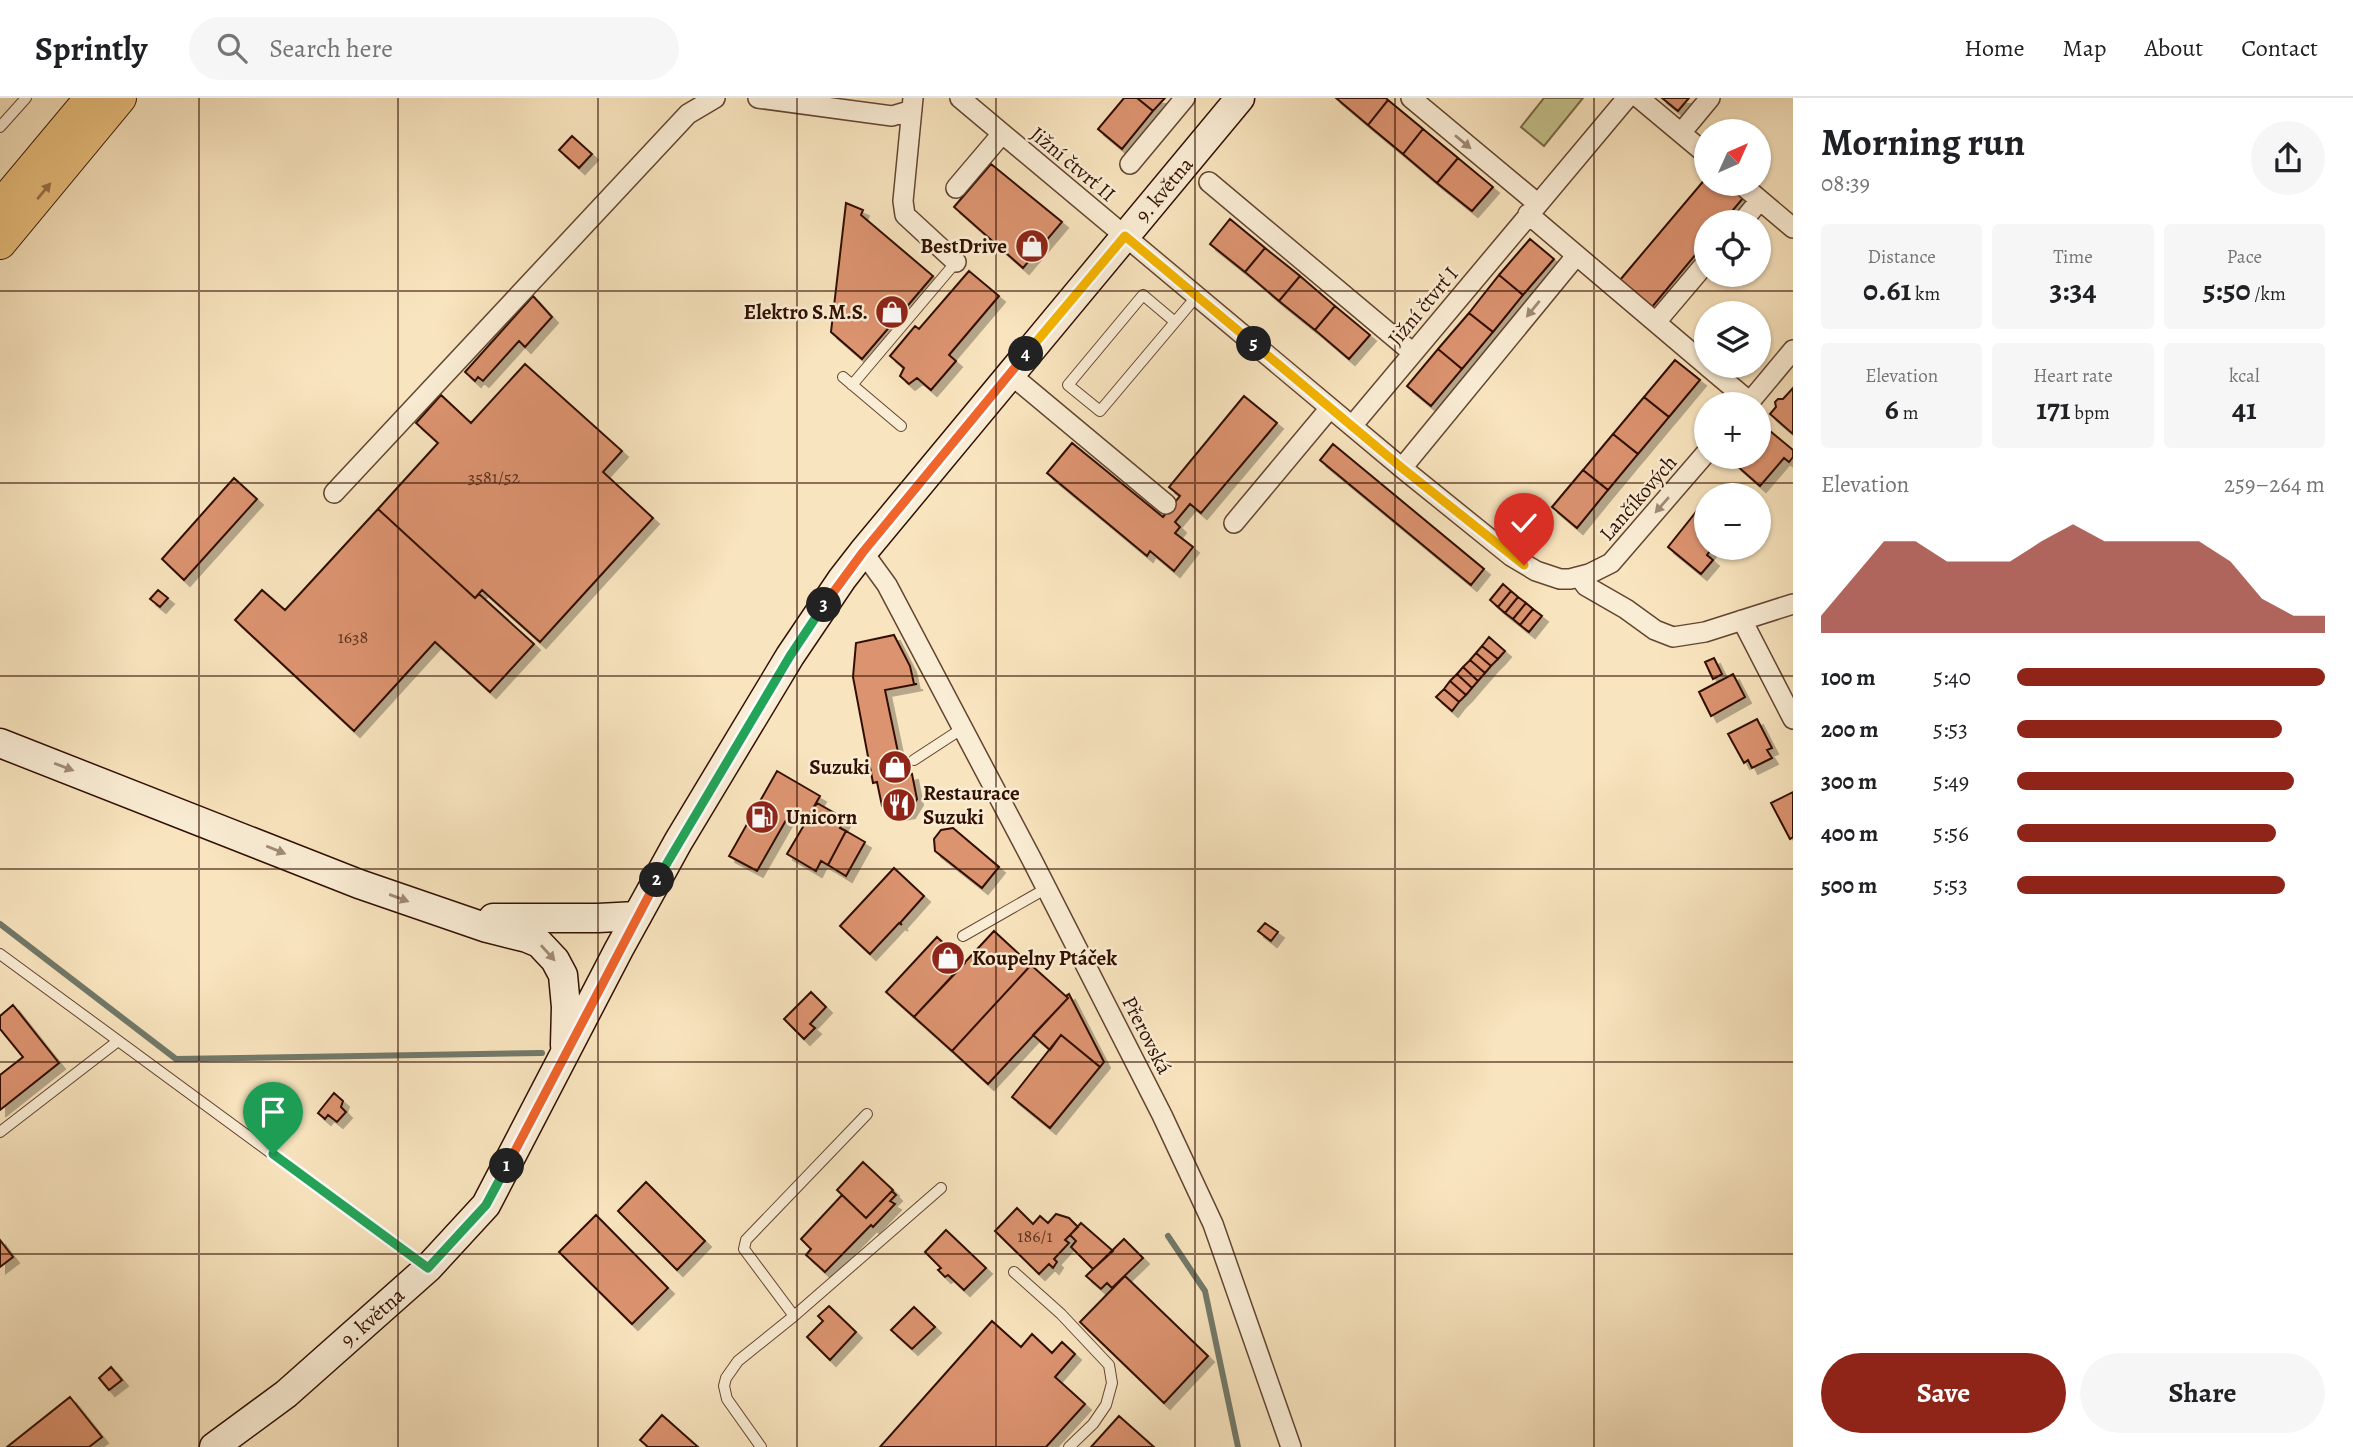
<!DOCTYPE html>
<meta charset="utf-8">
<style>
body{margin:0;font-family:Alegreya,serif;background:#f6f6f6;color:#202124;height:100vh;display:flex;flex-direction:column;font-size:26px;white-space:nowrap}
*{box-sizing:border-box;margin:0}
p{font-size:23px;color:#757577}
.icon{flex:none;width:38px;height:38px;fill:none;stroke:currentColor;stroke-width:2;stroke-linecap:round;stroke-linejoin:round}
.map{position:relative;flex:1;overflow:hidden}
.drawer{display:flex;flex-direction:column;background:#fff;width:560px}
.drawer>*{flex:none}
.needle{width:46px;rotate:45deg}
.fabs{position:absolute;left:1694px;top:21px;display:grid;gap:14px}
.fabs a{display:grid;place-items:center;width:77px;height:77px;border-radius:50%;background:#fff;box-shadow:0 2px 5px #0004;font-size:35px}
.pin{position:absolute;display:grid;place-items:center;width:60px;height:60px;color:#fff;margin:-72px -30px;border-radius:50% 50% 50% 0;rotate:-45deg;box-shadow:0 0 7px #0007}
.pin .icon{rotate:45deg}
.km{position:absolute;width:35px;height:35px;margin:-18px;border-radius:50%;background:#222;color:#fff;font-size:19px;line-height:35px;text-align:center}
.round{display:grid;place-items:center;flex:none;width:74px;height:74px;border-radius:37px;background:#f6f6f6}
.overview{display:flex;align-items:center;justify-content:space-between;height:119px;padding:0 28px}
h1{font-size:38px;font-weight:600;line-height:52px}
.figures{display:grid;grid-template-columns:repeat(3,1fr);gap:10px;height:119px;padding:7px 28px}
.figures div{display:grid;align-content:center;border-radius:7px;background:#f6f6f6;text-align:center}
.figures b{font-size:30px;font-weight:600}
.figures small{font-size:19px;font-weight:400}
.figures p{font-size:19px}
.chart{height:196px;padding:14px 28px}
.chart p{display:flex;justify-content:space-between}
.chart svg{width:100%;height:126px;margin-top:7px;fill:#8f2418;opacity:.7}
.cta{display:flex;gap:14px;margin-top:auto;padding:14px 28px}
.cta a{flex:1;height:80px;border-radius:42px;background:#8f2418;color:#fff;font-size:28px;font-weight:600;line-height:80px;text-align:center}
.cta a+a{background:#f6f6f6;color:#202124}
ul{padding:0 28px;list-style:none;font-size:23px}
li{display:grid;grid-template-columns:112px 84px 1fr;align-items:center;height:52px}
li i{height:18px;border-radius:9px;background:#8f2418}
header{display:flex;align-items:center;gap:42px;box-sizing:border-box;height:98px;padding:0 35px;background:#fff;border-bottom:2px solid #e0e0e0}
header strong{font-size:33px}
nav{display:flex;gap:38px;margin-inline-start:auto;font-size:24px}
.search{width:490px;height:63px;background:#f6f6f6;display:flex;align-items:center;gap:18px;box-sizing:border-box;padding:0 24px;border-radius:38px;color:#757577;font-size:26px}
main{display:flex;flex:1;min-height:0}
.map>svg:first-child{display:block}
.green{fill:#c4c28c;stroke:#7a6947;stroke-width:2}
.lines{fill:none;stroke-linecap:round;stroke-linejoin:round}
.stream{stroke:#72796a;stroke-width:6}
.building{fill:#dc936f;stroke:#311002;stroke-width:2;filter:url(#shadow)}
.lane-casing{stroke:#634531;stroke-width:12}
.street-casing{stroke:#634531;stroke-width:22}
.secondary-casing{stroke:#311002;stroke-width:31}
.primary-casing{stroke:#311002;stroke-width:34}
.lane{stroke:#faedd5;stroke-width:10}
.street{stroke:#faedd5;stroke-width:19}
.secondary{stroke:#faedd5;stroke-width:28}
.primary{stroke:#ecc27f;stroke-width:32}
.oneway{fill:#a08a76}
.oneway2{fill:#987247}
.split-1-casing{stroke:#fff;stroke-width:14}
.split-2-casing{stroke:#fff;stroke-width:14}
.split-3-casing{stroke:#fff;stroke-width:14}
.split-4-casing{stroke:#fff;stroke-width:14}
.split-5-casing{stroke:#fff;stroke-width:14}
.split-6-casing{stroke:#fff;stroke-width:14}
.split-1{stroke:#22a559;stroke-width:9}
.split-2{stroke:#f0652b;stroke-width:9}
.split-3{stroke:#22a559;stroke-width:9}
.split-4{stroke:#f0652b;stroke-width:9}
.split-5{stroke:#f5b400;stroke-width:9}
.split-6{stroke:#f5b400;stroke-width:9}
.grid{fill:none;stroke:#311002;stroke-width:2;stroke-opacity:0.55}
.labels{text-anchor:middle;stroke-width:5;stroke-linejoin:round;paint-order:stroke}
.number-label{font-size:18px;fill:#5c311d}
.street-label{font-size:21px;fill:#311002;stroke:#faedd5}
.poi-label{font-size:21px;font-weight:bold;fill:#311002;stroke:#faedd5;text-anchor:end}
</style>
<header>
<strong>Sprintly</strong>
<div class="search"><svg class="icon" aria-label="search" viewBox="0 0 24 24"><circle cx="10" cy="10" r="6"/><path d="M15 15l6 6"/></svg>Search here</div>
<nav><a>Home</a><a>Map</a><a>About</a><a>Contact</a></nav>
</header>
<main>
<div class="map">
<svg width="1793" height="1349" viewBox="0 0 1793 1349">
<defs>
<filter id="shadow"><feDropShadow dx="6" dy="6" stdDeviation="0" flood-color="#0004"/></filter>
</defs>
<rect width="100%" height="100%" fill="#f8e4be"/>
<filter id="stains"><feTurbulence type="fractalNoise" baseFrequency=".00286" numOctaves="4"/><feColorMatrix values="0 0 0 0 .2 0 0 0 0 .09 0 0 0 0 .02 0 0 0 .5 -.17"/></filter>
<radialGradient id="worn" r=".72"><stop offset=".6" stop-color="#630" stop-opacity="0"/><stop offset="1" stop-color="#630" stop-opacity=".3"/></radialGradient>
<!-- green -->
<path class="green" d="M1544 0H1583L1544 48 1521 29Z"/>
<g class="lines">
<!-- stream -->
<path class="stream" d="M0 826 176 961 542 955
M1168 1138 1205 1193 1238 1349"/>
</g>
<!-- building -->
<path class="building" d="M1124 0H1137L1153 13 1122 51 1098 31Z
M1137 0H1165L1153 13Z
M1336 0H1386L1388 2 1368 27Z
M1662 0H1689L1678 13Z
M1388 2 1423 31 1403 56 1368 27Z
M1423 31 1458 60 1437 85 1403 56Z
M572 38 592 56 579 70 559 52Z
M1458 60 1493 89 1472 113 1437 85Z
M991 66 1062 124 1023 170 954 109Z
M1706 80V86H1728L1744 99 1723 124H1706V144L1652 209 1620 182Z
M846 105 863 112 861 117 933 178 862 261 831 234Z
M1230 121 1265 150 1245 174 1210 146Z
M1530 141 1554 161 1523 197 1499 177Z
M1265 150 1300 178 1279 203 1245 174Z
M969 173 999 198 949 257 956 263 931 292 917 280 909 286 900 278 904 270 890 258 915 228 919 231Z
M1499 177 1523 197 1493 234 1469 215Z
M1300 178 1335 208 1315 232 1279 203Z
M533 198 552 219 525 249 519 243 483 283 478 279 475 283 465 274Z
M1335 208 1370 237 1349 261 1315 232Z
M1469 215 1493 234 1462 271 1438 251Z
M1438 251 1462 271 1431 308 1407 288Z
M1675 262 1700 282 1669 319 1644 299Z
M525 266 622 353 603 374 653 420 540 544 482 492 475 500 378 411 438 345 416 325 441 297 471 325Z
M1793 290V336L1770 316 1776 309 1775 304 1778 301H1783Z
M1244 298 1277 325 1201 415 1190 406 1175 424 1180 429 1175 435 1193 449 1174 473 1150 453 1147 458 1047 375 1072 345 1163 419 1180 398 1169 389Z
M1644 299 1669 319 1638 356 1613 336Z
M1770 333 1793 352V359L1789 364 1784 360 1760 388 1736 367 1743 359H1759V346Z
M1613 336 1638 356 1608 392 1583 372Z
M1333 346 1484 471 1471 487 1320 362Z
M1583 372 1608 392 1577 430 1552 409Z
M234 380 257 401 184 482 162 461Z
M1700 409 1706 414V450H1712L1707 457 1713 462 1701 476 1668 449Z
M378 411 475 500 479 496 534 546 490 594 435 544 354 633 235 522 262 492 285 512Z
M1503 486 1511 493 1498 509 1490 502Z
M158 492 168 500 160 509 150 501Z
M1511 493 1518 499 1505 515 1498 509Z
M1518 499 1526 505 1513 521 1505 515Z
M1526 505 1533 511 1520 527 1513 521Z
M1533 511 1542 518 1529 534 1520 527Z
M894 537 910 568 914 586H917L885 592 903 678 912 676 917 701 909 714 894 717 882 708 877 684 873 685 853 579 856 545Z
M1489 539 1505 553 1498 561 1482 548Z
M1482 548 1498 561 1491 568 1476 555Z
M1476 555 1491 568 1485 575 1470 562Z
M1714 560 1722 576 1713 581 1705 564Z
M1470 562 1485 575 1478 583 1463 569Z
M1463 569 1478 583 1472 590 1457 576Z
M1457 576 1472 590 1466 597 1450 583Z
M1733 576 1745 599 1711 618 1699 594Z
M1450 583 1466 597 1459 604 1444 591Z
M1444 591 1459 604 1452 613 1436 599Z
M1757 621 1772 650 1767 652 1772 660 1752 670 1748 662 1744 665 1728 636Z
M777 673 820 698 804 726 789 717 757 773 729 758Z
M1793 694V739L1790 741 1771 705Z
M817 705 845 721 840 730 846 733 828 767 821 763 816 773 787 756Z
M953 730 999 769 982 790 935 753 934 741 941 732Z
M846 733 865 744 846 778 828 767Z
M894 770 924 798 900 825 902 827 899 825 870 856 840 828Z
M1265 825 1278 834 1271 843 1258 833Z
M994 833 1031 867 952 953 914 919Z
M937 839 965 865 914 919 886 894Z
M1031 867 1068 900 988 986 952 953Z
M811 894 826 909 810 926 815 930 804 941 784 921Z
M1069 896 1104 964 1100 969 1061 937 1050 952 1033 937 1068 900 1066 898Z
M13 907 59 965 0 1012V977L23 959 0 931V918Z
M1061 937 1100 969 1050 1030 1012 999Z
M334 995 343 1003 341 1009 346 1014 337 1024 328 1017 325 1021 318 1015Z
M863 1064 893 1092 866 1120 837 1092Z
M646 1084 705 1143 677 1172 618 1113Z
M892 1093 896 1097 890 1103 895 1106 873 1129 871 1127 825 1174 806 1157 811 1151 801 1141 842 1097 866 1120Z
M1017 1110 1033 1126 1040 1118 1048 1125 1056 1116 1069 1120 1078 1129 1065 1142 1069 1145 1054 1161 1057 1164 1053 1170 1049 1166 1039 1176 995 1133Z
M596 1117 668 1190 632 1226 559 1154Z
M1081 1125 1113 1153 1093 1171 1071 1149 1076 1143 1070 1137Z
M946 1132 986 1170 964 1192 948 1177 945 1179 938 1172 941 1170 925 1154Z
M1124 1141 1143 1160 1112 1190 1107 1185 1101 1191 1086 1178Z
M0 1142 13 1159 0 1169Z
M1125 1178 1208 1258 1164 1305 1080 1224Z
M829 1208 856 1234 830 1262 807 1239 823 1223 818 1218Z
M914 1209 935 1229 912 1251 891 1232Z
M992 1223 1021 1249 1032 1236 1052 1255 1062 1244 1075 1256 1055 1279 1085 1306 1046 1349H880Z
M111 1269 122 1282 109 1292 99 1280Z
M70 1299 102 1339 89 1349H7Z
M662 1317 698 1349H648L640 1342Z
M1119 1318 1154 1349H1091Z"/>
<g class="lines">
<!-- lane casing -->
<g class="lane-casing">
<path id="lane" d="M0 29 26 0
M1143 197 1175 224 1100 313 1068 287Z
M1175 224 1196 199
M843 279 901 328
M852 287 956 164
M914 662 963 630
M963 838 1047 790
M0 856 425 1168
M0 1034 118 943
M1014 1174 1061 1216 1109 1267 1112 1285 1106 1307 1093 1326 1069 1349
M794 1218 744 1151 746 1142 867 1016
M761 1349 727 1301 724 1288 726 1280 738 1263 794 1218 941 1090"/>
</g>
<!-- street casing -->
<g class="street-casing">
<path id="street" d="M758 0 892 18 912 12
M913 0 903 103 905 117 956 164
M960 0 1402 370 1511 458 1536 473 1560 481H1570L1589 476 1611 465 1706 355
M1411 0 1537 105
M1639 0 1706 56
M1681 35 1710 0
M1130 66 1185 0
M1209 84 1413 255
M1741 86 1793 130
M956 90 1001 37
M1528 116 1706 267
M1742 124 1760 102
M1656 224 1706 165
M1707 268 1750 304
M1010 276 1166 406
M1748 306 1793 252
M1352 328 1627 0
M1402 370 1576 158
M334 395 688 16 715 0
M1234 425 1330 310
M863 454 887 487 1031 760 1162 1017 1213 1126 1291 1349
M1580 480 1586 488 1626 511 1655 532 1673 539 1705 534 1793 506
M1742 522 1793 621"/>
</g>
<!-- secondary casing -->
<g class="secondary-casing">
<g id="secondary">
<path d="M0 645 359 786 487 830 527 840 539 845 555 862 563 877 566 909 565 947"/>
<path d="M493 820H598L637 818"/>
<path id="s1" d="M214 1349 286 1296 428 1170 486 1107 619 851 678 744 790 558 842 481 863 454 1240 0"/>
</g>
</g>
<!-- primary casing -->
<g class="primary-casing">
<path id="primary" d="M0 109 91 0
M0 145 120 0"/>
</g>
<!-- lane -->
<use href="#lane" class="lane"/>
<!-- street -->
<use href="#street" class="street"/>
<!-- secondary -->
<use href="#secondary" class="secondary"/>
<!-- primary -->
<use href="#primary" class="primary"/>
</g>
<!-- one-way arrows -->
<defs><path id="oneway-solid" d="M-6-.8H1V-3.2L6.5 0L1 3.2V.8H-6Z" transform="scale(1.75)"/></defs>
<g class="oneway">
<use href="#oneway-solid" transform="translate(1463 44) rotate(40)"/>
<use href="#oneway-solid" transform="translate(1533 211) rotate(129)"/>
<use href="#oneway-solid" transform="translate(1662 407) rotate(131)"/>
<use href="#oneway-solid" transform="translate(64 669) rotate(21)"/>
<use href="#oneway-solid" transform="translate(276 752) rotate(22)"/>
<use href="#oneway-solid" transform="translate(399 800) rotate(20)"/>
<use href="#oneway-solid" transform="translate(548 855) rotate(48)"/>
</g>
<use class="oneway2" href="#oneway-solid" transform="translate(44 93) rotate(-50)"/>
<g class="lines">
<!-- split-1 casing -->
<g class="split-1-casing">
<path id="split-1" d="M273 1056 428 1170 486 1107 507 1068"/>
</g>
<!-- split-2 casing -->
<g class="split-2-casing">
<path id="split-2" d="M507 1068 657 782"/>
</g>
<!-- split-3 casing -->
<g class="split-3-casing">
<path id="split-3" d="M657 782 790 558 824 507"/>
</g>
<!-- split-4 casing -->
<g class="split-4-casing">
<path id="split-4" d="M824 507 863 454 1026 256"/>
</g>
<!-- split-5 casing -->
<g class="split-5-casing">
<path id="split-5" d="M1026 256 1125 138 1254 246"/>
</g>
<!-- split-6 casing -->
<g class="split-6-casing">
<path id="split-6" d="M1254 246 1402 370 1524 467"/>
</g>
<!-- split-1 -->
<use href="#split-1" class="split-1"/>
<!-- split-2 -->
<use href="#split-2" class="split-2"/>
<!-- split-3 -->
<use href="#split-3" class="split-3"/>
<!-- split-4 -->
<use href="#split-4" class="split-4"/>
<!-- split-5 -->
<use href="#split-5" class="split-5"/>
<!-- split-6 -->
<use href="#split-6" class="split-6"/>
</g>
<!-- grid -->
<path class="grid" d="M199 0V1349M398 0V1349M598 0V1349M797 0V1349M996 0V1349M1195 0V1349M1395 0V1349M1594 0V1349M0 193H1793M0 385H1793M0 578H1793M0 771H1793M0 964H1793M0 1156H1793"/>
<!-- icons -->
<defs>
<g id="shop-disc" transform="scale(1.75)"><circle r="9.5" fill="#8f2418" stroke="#faedd5"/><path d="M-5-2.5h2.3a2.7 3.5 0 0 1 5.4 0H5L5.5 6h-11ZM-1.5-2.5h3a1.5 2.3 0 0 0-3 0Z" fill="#fff"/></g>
<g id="restaurant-disc" transform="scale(1.75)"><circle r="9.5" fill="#8f2418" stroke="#faedd5"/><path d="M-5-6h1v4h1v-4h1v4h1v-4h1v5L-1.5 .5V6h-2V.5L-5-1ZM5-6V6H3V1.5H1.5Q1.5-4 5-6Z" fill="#fff"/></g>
<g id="fuel-disc" transform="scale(1.75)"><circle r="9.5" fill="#8f2418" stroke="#faedd5"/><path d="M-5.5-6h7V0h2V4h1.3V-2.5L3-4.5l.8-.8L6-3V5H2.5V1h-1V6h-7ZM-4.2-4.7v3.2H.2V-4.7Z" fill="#fff"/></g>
</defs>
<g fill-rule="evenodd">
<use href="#shop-disc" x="1032" y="148"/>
<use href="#shop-disc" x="892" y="214"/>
<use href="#shop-disc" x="895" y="669"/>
<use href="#restaurant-disc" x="899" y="707"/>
<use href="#fuel-disc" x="762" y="719"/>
<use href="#shop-disc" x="948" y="860"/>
</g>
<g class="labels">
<!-- number labels -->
<g class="number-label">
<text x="494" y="385">3581/52</text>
<text x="353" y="545">1638</text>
<text x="1035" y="1144">186/1</text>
</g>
<!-- street labels -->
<g class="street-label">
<text transform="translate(1073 66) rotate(40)" y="7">Jižní čtvrť II</text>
<text dy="7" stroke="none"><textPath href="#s1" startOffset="1591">9. května</textPath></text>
<text transform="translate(1423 208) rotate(-50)" y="7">Jižní čtvrť I</text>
<text transform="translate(1638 400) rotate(-49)" y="7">Lančíkových</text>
<text transform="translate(1147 937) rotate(63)" y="7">Přerovská</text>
<text dy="7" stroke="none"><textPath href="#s1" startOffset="205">9. května</textPath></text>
</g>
<!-- poi labels -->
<g class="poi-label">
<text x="1007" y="155">BestDrive</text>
<text x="868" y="221">Elektro S.M.S.</text>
<text x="870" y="676">Suzuki</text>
<text x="923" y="702" text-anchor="start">Restaurace<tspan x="923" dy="24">Suzuki</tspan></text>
<text x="786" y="726" text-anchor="start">Unicorn</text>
<text x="972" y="867" text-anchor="start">Koupelny Ptáček</text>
</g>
</g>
<rect width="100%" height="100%" filter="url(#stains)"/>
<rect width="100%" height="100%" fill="url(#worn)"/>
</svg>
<div class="fabs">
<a><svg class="needle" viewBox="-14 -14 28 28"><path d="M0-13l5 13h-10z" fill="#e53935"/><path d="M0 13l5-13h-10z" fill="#757577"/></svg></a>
<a><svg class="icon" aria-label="locate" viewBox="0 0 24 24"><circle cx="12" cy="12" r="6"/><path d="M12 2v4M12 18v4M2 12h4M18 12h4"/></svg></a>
<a><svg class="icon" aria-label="layers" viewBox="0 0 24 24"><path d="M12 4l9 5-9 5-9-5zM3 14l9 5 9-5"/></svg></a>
<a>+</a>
<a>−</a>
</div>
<div class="pin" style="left:273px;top:1056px;background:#1e9e55"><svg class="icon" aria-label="arrive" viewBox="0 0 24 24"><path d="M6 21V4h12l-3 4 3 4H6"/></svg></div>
<div class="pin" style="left:1524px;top:467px;background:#d93025"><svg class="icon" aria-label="check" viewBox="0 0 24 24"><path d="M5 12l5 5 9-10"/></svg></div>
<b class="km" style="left:507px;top:1068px">1</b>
<b class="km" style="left:657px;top:782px">2</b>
<b class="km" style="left:824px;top:507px">3</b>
<b class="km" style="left:1026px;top:256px">4</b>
<b class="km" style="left:1254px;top:246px">5</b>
</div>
<section class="drawer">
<div class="overview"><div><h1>Morning run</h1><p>08:39</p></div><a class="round"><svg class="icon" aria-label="share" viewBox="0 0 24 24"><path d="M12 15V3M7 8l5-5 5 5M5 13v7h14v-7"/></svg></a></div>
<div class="figures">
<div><p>Distance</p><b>0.61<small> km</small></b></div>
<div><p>Time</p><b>3:34</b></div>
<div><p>Pace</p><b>5:50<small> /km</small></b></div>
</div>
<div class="figures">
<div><p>Elevation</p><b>6<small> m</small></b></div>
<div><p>Heart rate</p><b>171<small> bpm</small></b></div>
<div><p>kcal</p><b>41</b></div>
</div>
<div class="chart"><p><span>Elevation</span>259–264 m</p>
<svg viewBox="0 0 160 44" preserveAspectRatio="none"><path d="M0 44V38L10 25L20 12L30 12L40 19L50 19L60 19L70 12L80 6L90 12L100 12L110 12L120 12L130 19L140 32L150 38L160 38V44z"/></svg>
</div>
<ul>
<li><b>100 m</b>5:40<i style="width:100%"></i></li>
<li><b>200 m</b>5:53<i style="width:86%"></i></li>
<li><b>300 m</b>5:49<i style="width:90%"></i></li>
<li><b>400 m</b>5:56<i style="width:84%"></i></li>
<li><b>500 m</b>5:53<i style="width:87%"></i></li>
</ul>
<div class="cta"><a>Save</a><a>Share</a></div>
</section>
</main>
